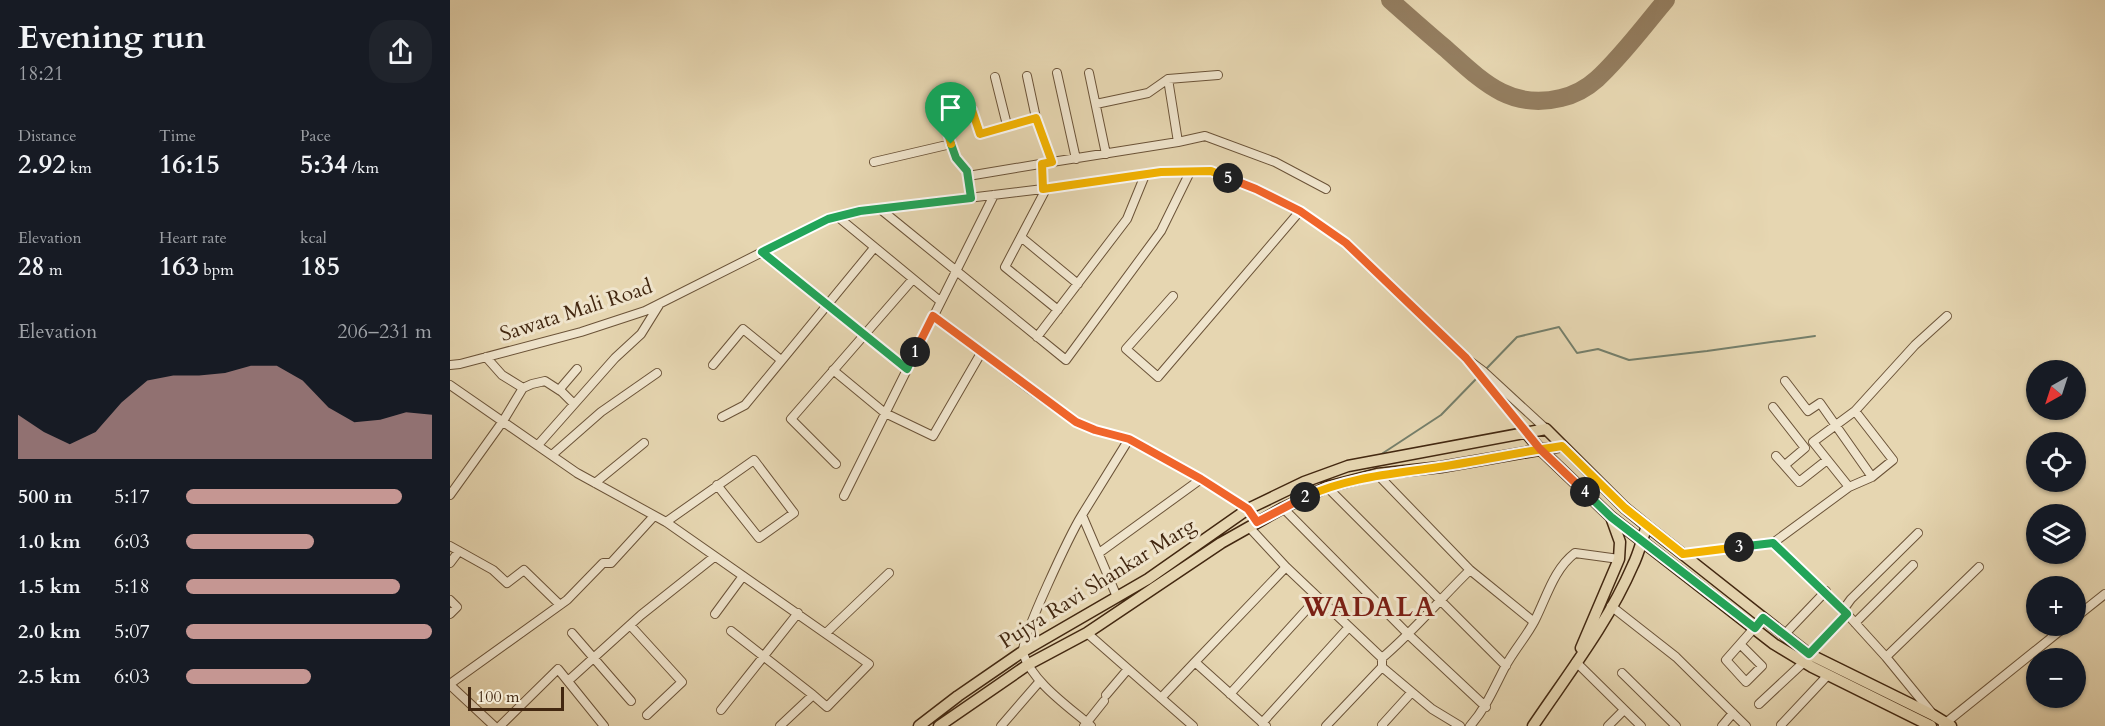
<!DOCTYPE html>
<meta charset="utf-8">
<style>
body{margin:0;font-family:Cardo,serif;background:#20242c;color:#f1f3f6;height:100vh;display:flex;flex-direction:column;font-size:22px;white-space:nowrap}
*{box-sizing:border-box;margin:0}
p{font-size:20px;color:#9ea1a6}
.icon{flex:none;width:33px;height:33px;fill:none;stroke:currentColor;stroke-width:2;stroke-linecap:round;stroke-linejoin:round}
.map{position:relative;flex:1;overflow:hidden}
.drawer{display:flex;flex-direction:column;background:#171b24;width:450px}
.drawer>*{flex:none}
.needle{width:39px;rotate:219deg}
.buttons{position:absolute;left:1576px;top:360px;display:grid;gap:12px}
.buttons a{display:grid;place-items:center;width:60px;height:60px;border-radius:50%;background:#171b24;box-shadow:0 2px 4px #0004;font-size:30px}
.scale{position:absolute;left:18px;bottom:15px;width:96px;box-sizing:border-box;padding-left:6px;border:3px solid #422710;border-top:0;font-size:16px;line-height:21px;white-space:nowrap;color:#422710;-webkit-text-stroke:4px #efe4cc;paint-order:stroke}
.pin{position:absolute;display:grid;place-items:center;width:51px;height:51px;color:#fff;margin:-62px -26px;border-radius:50% 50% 50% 0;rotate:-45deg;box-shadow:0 0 6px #0007}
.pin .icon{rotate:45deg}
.km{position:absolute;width:30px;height:30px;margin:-15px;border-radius:50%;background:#222;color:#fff;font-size:16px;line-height:30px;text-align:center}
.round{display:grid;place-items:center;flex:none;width:63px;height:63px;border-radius:24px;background:#20242c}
.summary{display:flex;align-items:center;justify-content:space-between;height:102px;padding:0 18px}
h1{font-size:33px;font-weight:800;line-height:45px}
.metrics{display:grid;grid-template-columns:repeat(3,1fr);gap:9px;height:102px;padding:6px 18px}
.metrics div{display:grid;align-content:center}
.metrics b{font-size:26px;font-weight:800}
.metrics small{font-size:16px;font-weight:400}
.metrics p{font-size:16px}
.chart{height:168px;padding:12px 18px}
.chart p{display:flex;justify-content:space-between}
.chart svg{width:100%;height:108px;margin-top:6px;fill:#c59692;opacity:.7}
ul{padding:0 18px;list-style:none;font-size:20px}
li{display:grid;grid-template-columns:96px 72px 1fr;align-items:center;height:45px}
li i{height:15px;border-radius:8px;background:#c59692}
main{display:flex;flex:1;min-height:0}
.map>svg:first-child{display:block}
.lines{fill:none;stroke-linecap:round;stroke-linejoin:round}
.stream{stroke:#757f6b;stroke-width:2}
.taxiway{stroke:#947e60;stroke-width:18}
.minor-casing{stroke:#6b5338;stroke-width:10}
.major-casing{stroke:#422710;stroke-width:13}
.minor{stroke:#efe4cc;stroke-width:8}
.major{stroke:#e6d6b1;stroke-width:10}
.split-1-casing{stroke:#fff;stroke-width:12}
.split-2-casing{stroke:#fff;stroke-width:12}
.split-3-casing{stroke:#fff;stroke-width:12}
.split-4-casing{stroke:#fff;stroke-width:12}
.split-5-casing{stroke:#fff;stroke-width:12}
.split-6-casing{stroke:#fff;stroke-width:12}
.split-1{stroke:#22a559;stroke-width:8}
.split-2{stroke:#f0652b;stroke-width:8}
.split-3{stroke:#f5b400;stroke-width:8}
.split-4{stroke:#22a559;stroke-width:8}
.split-5{stroke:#f0652b;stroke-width:8}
.split-6{stroke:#f5b400;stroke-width:8}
.labels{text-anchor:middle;stroke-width:6;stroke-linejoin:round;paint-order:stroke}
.street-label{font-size:21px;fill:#422710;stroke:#efe4cc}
.district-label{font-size:27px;font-weight:bold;letter-spacing:1.5px;fill:#7a1f14;stroke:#efe4cc}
</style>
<main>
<section class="drawer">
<div class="summary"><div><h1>Evening run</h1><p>18:21</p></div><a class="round"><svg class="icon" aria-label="share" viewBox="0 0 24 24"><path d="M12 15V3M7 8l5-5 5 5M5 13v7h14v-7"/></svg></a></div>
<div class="metrics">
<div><p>Distance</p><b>2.92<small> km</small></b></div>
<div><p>Time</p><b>16:15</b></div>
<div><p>Pace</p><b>5:34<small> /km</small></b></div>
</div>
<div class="metrics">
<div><p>Elevation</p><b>28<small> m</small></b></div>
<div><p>Heart rate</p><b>163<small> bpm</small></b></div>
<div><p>kcal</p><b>185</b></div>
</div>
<div class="chart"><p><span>Elevation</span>206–231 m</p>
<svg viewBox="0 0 160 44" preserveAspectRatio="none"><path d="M0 44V26L10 33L20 38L30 33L40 21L50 12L60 10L70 10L80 9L90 6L100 6L110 12L120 23L130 29L140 28L150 25L160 26V44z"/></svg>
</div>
<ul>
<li><b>500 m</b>5:17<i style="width:88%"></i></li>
<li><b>1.0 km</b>6:03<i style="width:52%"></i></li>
<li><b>1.5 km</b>5:18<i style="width:87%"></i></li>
<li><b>2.0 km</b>5:07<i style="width:100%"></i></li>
<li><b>2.5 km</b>6:03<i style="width:51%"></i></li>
</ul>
</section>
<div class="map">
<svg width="1655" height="726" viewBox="0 0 1655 726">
<rect width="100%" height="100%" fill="#e6d6b1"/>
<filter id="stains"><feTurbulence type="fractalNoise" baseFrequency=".00333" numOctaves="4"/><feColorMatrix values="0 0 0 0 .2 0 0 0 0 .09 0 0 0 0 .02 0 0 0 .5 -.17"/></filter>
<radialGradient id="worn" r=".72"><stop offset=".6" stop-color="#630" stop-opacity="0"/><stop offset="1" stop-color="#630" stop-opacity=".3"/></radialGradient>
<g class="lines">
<!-- stream -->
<path class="stream" d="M1036 369 1067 337 1109 327 1127 353 1148 349 1179 360 1257 351 1365 336
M927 457 991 415 1028 377"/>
<!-- taxiway -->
<path class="taxiway" d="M940 0C958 16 976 32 995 48 1030 79 1059 111 1111 98 1124 95 1137 88 1147 79 1172 56 1194 26 1216 0"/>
<!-- minor casing -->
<g class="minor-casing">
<path id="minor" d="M607 73 626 159
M639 73 656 154
M577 76 586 118
M545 77 557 125
M646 104 698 93 718 79 768 75
M728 142 755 136 825 162 876 189
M424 162 501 144
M602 162 728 142 718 79
M592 164 593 189
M518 176 602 162 586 118 530 134 522 110 494 119 506 158 517 171 521 198
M596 189 555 267 608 310
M429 208 616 360 711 231 740 172
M388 217 490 301
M571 237 628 284
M312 252 457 369
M723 296 676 349 708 377 850 211
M483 316 581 390 626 422 645 430 679 439
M587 337 677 219 695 175
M36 357 52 375 73 388
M1021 362 1033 371 1096 429
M0 365 10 364 131 332 195 311 378 219 410 211 593 189 711 172 761 171 806 189 850 211 896 243 1016 358 1076 433
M263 365 293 329 331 360
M383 370 435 413 483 436 531 353
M1335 381 1358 411 1370 403 1422 477
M0 385 127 473 216 522 419 664 377 707 363 695 330 726
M109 390 127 369
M1323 407 1355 448 1335 465
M1405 411 1465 345 1497 316
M272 417 295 405 424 248
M88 445 165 358 191 334 209 305
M102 455 151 412 207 373
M1326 456 1349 482 1377 460
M386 464 341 419 463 279
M927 474 1020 570 1084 622
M145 483 194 443
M877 487 1056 666
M0 495 53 421 73 388 82 384 95 381 112 392 124 404
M394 496 544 195
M833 508 959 635 1036 707
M632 515C622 531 569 641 573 653 582 682 619 707 641 726
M216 522 304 460 344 513 309 538 267 485
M799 527 836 567 932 658V667
M1323 543 1397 614 1436 657 1481 712
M0 546 43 570 57 583 74 570 110 605
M649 553 751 479
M1233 554 1323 543 1399 487 1363 442 1405 411 1443 460 1422 477 1399 487
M0 563 9 551
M667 597 632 515 679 439 751 479 798 509 807 522
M0 600 7 607 0 614
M1161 606 1226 657 1296 726
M1393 610 1401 599 1468 533
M265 614 293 576
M1626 617 1655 594
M1405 623 1463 565
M180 625 232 682 197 715
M281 631 363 695
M122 633 181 701
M376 633 439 573
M637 633 743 726
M1334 635 1376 591
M1291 645 1312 666 1296 682 1276 660 1313 618
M1436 657 1529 567
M932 658C964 631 990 599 1020 570
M745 662 836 567
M1126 662 1191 726
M1172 673 1226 726
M118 681 191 615 264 557
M0 684 117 600 153 563H161L204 516
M0 685 44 726
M780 694 868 597
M656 695 678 669
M711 698 745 662 816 726
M1309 704 1354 662 1359 654 1397 614
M271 710 348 613
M812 723 898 628
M1331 725 1378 675
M1493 725 1616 626
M50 726 108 669 154 726
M551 726 590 681
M634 726 654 701
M876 726 932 667 982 709 1010 726
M933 726 932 725 961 693
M1020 726C1036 708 1044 688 1055 667 1064 650 1077 636 1085 620 1097 596 1104 569 1125 553L1169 559
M1158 726 1174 710
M1272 726 1283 713"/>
</g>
<!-- major casing -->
<g class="major-casing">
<path id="major" d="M1076 433 1090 449 1161 517 1170 542 1169 559 1131 648
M1161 517 1324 644 1362 667 1481 726
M1197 526 1359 654 1483 715 1501 726
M469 726 508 696 572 652 698 579 798 509 854 482 898 466 1096 429 1175 508 1197 526C1192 539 1189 553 1183 565 1158 623 1118 674 1083 726
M489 726 579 664 637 633 771 543 833 508 877 487 927 474 991 467 1112 446"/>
</g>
<!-- minor -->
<use href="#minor" class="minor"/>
<!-- major -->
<use href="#major" class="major"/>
</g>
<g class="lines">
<!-- split-1 casing -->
<g class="split-1-casing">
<path id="split-1" d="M465 352 457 369 312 252 378 219 410 211 521 198 517 171 506 158 501 144"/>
</g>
<!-- split-2 casing -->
<g class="split-2-casing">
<path id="split-2" d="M465 352 483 316 626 422 645 430 679 439 751 479 798 509 807 522 855 497"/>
</g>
<!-- split-3 casing -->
<g class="split-3-casing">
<path id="split-3" d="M855 497C898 477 943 474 989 467 1030 461 1071 452 1112 446L1175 508 1233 554 1289 547"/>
</g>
<!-- split-4 casing -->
<g class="split-4-casing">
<path id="split-4" d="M1135 492 1161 517 1305 628 1313 618 1359 654 1397 614 1323 543 1289 547"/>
</g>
<!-- split-5 casing -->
<g class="split-5-casing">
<path id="split-5" d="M778 178 806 189 850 211 896 243 1016 358 1090 449 1135 492"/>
</g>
<!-- split-6 casing -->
<g class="split-6-casing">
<path id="split-6" d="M501 144 494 119 522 110 530 134 586 118 602 162 592 164 593 189 711 172 761 171 778 178"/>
</g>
<!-- split-1 -->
<use href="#split-1" class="split-1"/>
<!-- split-2 -->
<use href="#split-2" class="split-2"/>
<!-- split-3 -->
<use href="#split-3" class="split-3"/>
<!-- split-4 -->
<use href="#split-4" class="split-4"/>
<!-- split-5 -->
<use href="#split-5" class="split-5"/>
<!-- split-6 -->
<use href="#split-6" class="split-6"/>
</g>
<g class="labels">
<!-- street labels -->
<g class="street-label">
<text transform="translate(126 310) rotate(-18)" y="7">Sawata Mali Road</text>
<text transform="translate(647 583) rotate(-32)" y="7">Pujya Ravi Shankar Marg</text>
</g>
<!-- district labels -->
<g class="district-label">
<text x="919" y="616">WADALA</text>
</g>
</g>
<rect width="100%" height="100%" filter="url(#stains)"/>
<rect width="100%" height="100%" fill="url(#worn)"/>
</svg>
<div class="buttons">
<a><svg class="needle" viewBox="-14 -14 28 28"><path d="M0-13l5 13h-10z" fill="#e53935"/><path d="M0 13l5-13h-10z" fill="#9ea1a6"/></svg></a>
<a><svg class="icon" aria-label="locate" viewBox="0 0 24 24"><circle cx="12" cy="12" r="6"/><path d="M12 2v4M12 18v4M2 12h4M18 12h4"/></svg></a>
<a><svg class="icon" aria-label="layers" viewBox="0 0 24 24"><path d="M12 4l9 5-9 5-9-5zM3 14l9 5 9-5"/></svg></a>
<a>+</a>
<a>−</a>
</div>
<div class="scale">100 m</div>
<div class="pin" style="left:501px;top:144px;background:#1e9e55"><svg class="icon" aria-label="arrive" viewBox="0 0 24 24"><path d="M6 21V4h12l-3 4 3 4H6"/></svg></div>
<b class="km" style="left:465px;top:352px">1</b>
<b class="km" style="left:855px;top:497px">2</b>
<b class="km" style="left:1289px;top:547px">3</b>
<b class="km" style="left:1135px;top:492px">4</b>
<b class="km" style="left:778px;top:178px">5</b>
</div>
</main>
